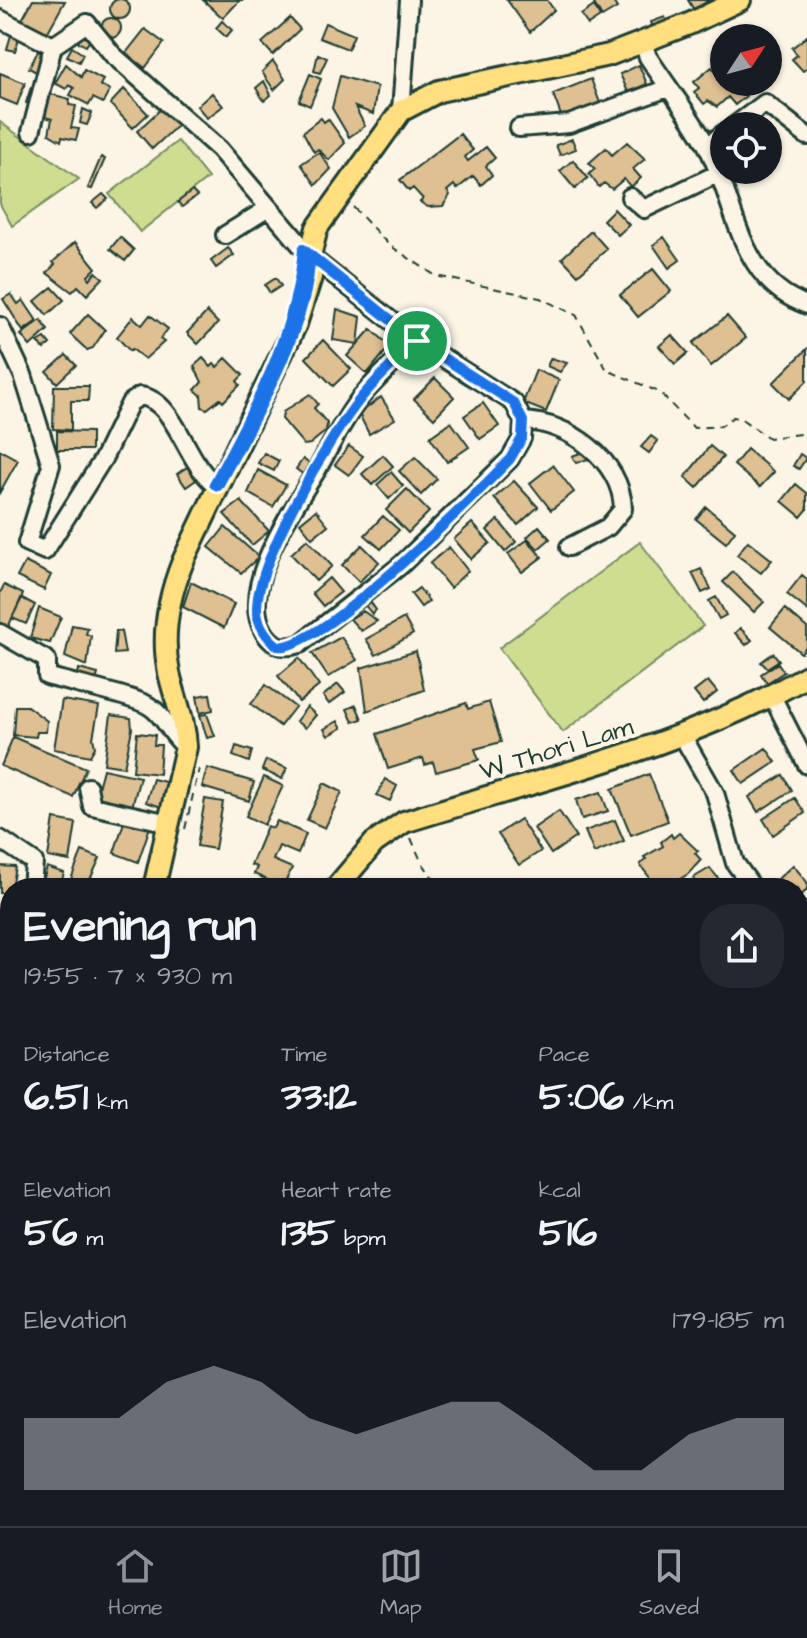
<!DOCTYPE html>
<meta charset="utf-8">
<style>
body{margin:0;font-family:"Architects Daughter",sans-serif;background:#242831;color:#f1f3f6;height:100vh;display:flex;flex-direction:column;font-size:30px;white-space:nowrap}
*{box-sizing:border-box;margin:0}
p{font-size:26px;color:#9ea1a6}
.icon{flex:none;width:44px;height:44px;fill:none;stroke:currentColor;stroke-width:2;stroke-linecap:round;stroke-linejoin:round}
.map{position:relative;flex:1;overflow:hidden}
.drawer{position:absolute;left:0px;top:878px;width:808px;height:648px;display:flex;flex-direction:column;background:#171b24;border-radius:32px 32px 0 0;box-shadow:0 2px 6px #0004}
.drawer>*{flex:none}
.needle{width:52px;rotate:54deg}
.tools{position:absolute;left:710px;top:24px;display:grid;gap:16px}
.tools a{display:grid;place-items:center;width:72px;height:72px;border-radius:50%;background:#171b24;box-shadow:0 2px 6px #0004;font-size:40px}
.pin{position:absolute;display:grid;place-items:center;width:68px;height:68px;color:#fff;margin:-34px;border:4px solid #fff;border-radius:50%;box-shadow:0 2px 8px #0007}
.round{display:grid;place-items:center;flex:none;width:84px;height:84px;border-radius:32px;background:#242831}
.overview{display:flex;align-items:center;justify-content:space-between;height:136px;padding:0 24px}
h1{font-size:44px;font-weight:800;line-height:60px}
.figures{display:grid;grid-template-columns:repeat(3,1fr);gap:12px;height:136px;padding:8px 24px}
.figures div{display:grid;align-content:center}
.figures b{font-size:40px;font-weight:800}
.figures small{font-size:22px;font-weight:400}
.figures p{font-size:22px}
.chart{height:224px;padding:16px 24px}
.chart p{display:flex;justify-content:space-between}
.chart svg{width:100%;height:144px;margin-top:8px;fill:#8c9099;opacity:.7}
.dock{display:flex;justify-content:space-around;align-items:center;height:112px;border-top:2px solid #363941;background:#171b24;font-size:22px;color:#9ea1a6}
.dock a{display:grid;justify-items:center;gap:4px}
.dock .current{color:#8c9099}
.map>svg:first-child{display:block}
.green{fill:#cfdd91;stroke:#778d62;stroke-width:2}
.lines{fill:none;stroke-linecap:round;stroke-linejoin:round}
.stream{stroke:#629ea0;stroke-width:4}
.building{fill:#dfc092;stroke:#1f3d34;stroke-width:2}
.minor-casing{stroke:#1f3d34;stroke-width:22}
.major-casing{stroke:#1f3d34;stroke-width:26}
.path{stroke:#1f3d34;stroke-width:2;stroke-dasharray:8 6;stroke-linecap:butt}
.minor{stroke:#fcf5e5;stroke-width:16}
.major{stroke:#ffdf80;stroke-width:20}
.route-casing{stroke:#fff;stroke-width:16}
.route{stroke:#1a73e8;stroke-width:10}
.labels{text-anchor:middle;stroke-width:8;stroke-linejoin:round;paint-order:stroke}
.street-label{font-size:26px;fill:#1f3d34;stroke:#fcf5e5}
</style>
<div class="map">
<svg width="807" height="1526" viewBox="0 0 807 1526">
<rect width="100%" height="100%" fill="#fcf5e5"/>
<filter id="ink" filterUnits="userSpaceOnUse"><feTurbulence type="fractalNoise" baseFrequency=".0125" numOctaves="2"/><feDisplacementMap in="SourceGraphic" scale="16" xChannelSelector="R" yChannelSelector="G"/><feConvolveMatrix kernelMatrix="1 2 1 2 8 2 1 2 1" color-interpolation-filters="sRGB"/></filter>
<g filter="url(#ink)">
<!-- green -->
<path class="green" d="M0 122 79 179 12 226 0 204Z
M178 141 208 178 140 232 109 194Z
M640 542 703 626 563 732 499 648Z
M0 1338 10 1344V1516H179C161 1526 141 1515 125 1526H0Z
M191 1516H230L235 1526H201Z"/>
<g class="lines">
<!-- stream -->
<path class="stream" d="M798 1327 807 1337"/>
</g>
<!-- building -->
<path class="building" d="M110 9a10 10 0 1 1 20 0a10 10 0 1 1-20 0Z
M33 0 65 1 45 37 20 23Z
M203 0H244H240L223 18Z
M507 0H547L554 10 530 32Z
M597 0H612L617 8 602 17 593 2Z
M688 0H709L694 10Z
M594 6 600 17 588 25 581 15Z
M665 17 669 28 655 33 651 22Z
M290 18 300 29 273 55 262 43Z
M101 28a10 10 0 1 1 20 0a10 10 0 1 1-20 0Z
M222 21 232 30 226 37 216 28Z
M325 23 354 35 348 49 319 38Z
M145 29 164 43 145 68 126 53Z
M11 35 19 38 15 51 7 49Z
M82 35 90 40 86 46 78 42Z
M807 36V68L803 71 792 59 797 55 792 48Z
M72 47 83 54 79 62 67 56Z
M38 51 48 56 40 74 29 68Z
M318 54 327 58 320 73 314 71Z
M273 61 285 79 274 90 262 72Z
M66 64 81 77 84 70 103 80 100 85 110 90 103 103 93 98 89 105 70 95 74 88 69 85 66 89 55 83Z
M639 65 647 84 628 92 620 74Z
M712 67 717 73 724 68V82H746L739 87 746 96 735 105 728 97 717 107 708 101 704 104 694 92 699 88 694 82Z
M0 73 25 83 17 105 0 98Z
M310 74 321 79 310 106 299 101Z
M340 76 377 87 373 114 355 107 365 126 349 137 332 108Z
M591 79 600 103 562 118 553 94Z
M264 81 271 95 264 101 256 88Z
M31 87 40 90 34 106 26 103Z
M124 89 148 114 133 128 110 104Z
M212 93 223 106 207 118 197 106Z
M50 94 70 99 69 105 76 106 71 128 79 129 76 140 62 137 61 141 49 134 52 119 45 117Z
M163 107 178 125 152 149 137 131Z
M83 109 92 113 87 125 80 123Z
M321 118 324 122 328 119 345 143 329 160 318 149 314 152 303 132Z
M460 134 473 150 465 157 468 161 486 147 495 158 486 166 492 175 481 185 473 176 457 189 454 185 447 191 450 195 443 206 428 207 420 202 423 199 413 188 409 191 400 180Z
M572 139 576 149 560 155 556 145Z
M627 142 645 159 633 169 641 178 631 187 624 179 612 189 604 183 599 187 589 174 595 169 589 163 606 148 612 155Z
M319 152 331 169 316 185 301 164Z
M101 157 105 159 92 189 88 188Z
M573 160 588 178 575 189 560 171Z
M192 191 197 196 182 207 178 202Z
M103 194 108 199 97 208 92 203Z
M614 209 629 225 618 235 603 220Z
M591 231 607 249 578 275 562 258Z
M120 237 134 250 125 261 110 249Z
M664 237 680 260 669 268 653 245Z
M75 242 96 268 88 276 90 279 96 272 103 278 87 295 78 286 72 292 47 273 55 264 53 262Z
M228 248 234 255 216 268 211 261Z
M653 269 671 291 638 317 620 295Z
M276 278 281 286 270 293 265 285Z
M52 287 64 300 47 315 35 301Z
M11 294 18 304 23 300 37 321 23 331 3 299Z
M337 309 361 317 358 344 333 340Z
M207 312 218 323 198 344 187 333Z
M88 314 105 330 93 348 87 350 70 334Z
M150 315 168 329 160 339 164 342 145 359 132 349 130 351 117 337 133 317 142 325Z
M727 316 746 338 711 366 693 343Z
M41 320 48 330 30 346 21 335Z
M371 329 390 346 367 374 347 356Z
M672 335 688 353 675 364 659 346Z
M45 338 50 344 44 349 38 342Z
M323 340 351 369 333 386 306 358Z
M807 349V381L789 399 773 383Z
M66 355 76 365 57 383 47 372Z
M203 358 211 367 214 364 217 367 226 358 243 375 237 381 240 385 223 402 220 399 207 409 202 407 201 395 195 390 202 382 194 366Z
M551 358 567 363 560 372 547 366Z
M536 370 559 380 546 412 523 403Z
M435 378 454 397 434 418 414 399Z
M54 386H89L88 401H71V430L53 429Z
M310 394 318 404 314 408 327 423 326 431 310 444 304 445 282 419 283 412Z
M381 397 395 419 369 434 359 414Z
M483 403 499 426 480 439 464 416Z
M451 422 469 447 447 462 430 437Z
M57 431 91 432V450H57Z
M651 436 658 441 649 453 641 447Z
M349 446 363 456 349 475 335 465Z
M710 446 723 457 697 488 685 477Z
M747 449 774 472 760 487 734 465Z
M0 450 18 460 0 492Z
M583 452 588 459 576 463 572 456Z
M264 453 279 461 274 471 258 463Z
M800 454 806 458 799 469 793 466Z
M383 455 393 466 372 485 362 474Z
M415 457 437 479 421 495 399 471Z
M303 459 311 465 304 475 296 469Z
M553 465 574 492 551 510 530 483Z
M187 467 196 480 186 487 177 474Z
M258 470 286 485 273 507 248 493Z
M391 472 403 486 389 499 377 485Z
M514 481 538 507 518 525 494 498Z
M796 484 807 493V510L801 517 782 501Z
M407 489 429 512 408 533 386 510Z
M241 501 269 531 252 545 224 514Z
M706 507 735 531 726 543 696 519Z
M316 510 328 525 312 538 300 523Z
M383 516 399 530 381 549 365 535Z
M498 520 516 542 505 552 487 530Z
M472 523 490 543 471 559 454 539Z
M539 526 550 539 538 549 527 537Z
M225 527 259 557 241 573 209 547Z
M307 539 332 566 316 581 291 554Z
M527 540 542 557 522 572 508 554Z
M748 541 772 560 761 573 737 555Z
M362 545 379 562 359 582 342 565Z
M449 547 468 571 450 588 430 563Z
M25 562 51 575 44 590 17 577Z
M701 569 711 589 702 593 692 573Z
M733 572 764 602 754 612 723 582Z
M802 575 807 579V610L787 594Z
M329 578 341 592 323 606 312 593Z
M191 582 234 604 224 628 183 607Z
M4 585 23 594 6 632 0 629V593Z
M419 588 429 601 421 607 411 594Z
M716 597 726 615 719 619 709 601Z
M22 598 35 605 26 624 12 618Z
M369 600 376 610 372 614 364 604Z
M39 608 61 617 50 643 30 638Z
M785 609 807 628V645L801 653 770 627Z
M363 611 377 621 361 631 350 619Z
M404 618 413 634 376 655 366 639Z
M72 625 88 628 86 634 91 636 87 666 65 657Z
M740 628 752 640 746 645 735 633Z
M116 631H121L125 653 114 654Z
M341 637 357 660 328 677 312 653Z
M416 651 424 690 367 711 361 668Z
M773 653 779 660 767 668 761 662Z
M299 658 319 686 299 702 278 676Z
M778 663 784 672 767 683 761 674Z
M79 669 98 674 95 684 77 679Z
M708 681 717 692 703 703 694 692Z
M338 684 345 692 329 704 323 696Z
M266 685 295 707 280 726 251 704Z
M210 694 213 710 200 713 197 696Z
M62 700 99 706 93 738 95 747 90 756 54 749Z
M489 702 501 742 475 749 479 760 436 772 433 762 425 765 423 758 388 769 377 734 466 703 468 709Z
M356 705 362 719 353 722 347 709Z
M15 706H27L47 721 46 732H37L36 737 13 735Z
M307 707 316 715 305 728 296 721Z
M207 714 215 736 207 738 200 715Z
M111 715 131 718 132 729 124 767 104 764Z
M338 721 342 728 328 736 324 729Z
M137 733 155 735 154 745H161L159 774 133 771Z
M13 737 86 768 73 797 1 766Z
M236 746 252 751 249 762 233 756Z
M766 748 776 762 743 784 734 770Z
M266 760 287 768 282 779 262 770Z
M207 768 254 782 249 801 202 787Z
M103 769 140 777 132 807 95 799Z
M649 774 668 821 631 835 612 789Z
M783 775 792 790 758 812 749 797Z
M264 777 283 786 264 825 246 816Z
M153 779 169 783 162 807 146 802Z
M385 779 397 786 390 801 377 795Z
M324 783 342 792 325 828 307 820Z
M601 792 608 811 582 819 576 800Z
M795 798 805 813 773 835 763 819Z
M205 799 223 802 215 849 197 846Z
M559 811 576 837 551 854 534 828Z
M54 819 76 823 70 861 48 857Z
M125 819 150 827 138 862 114 853Z
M520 819 541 851 519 865 498 834Z
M615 820 624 841 594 853 585 831Z
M277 821 306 834 298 854 279 846 273 860 292 868 283 887 254 874 257 867 251 865 267 826 273 828Z
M679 833 698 851 695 853 701 860 688 874 666 888H658L640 865 646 859 644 857 663 846 661 842 671 834 673 838Z
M82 851 100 858 86 888 70 882Z
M793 865 807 882V890L798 898V888H768Z
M0 866 15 867 10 893H0Z
M47 867 64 873 60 888H41Z
M710 868 726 888H686L695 881 693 878Z
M803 900 807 904V930L803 934 798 928V904Z
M9 1023H10V1047L0 1040Z
M10 1055V1090L0 1085V1074Z
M10 1118V1152L0 1146Z
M807 1163V1185L798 1186V1167Z
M0 1209H10V1237H0Z
M806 1263 807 1264V1310L798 1302V1269Z
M807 1401V1438L798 1445V1408Z
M807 1489V1508L798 1497Z
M798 1510 807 1520 806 1526H781L772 1517 798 1516Z
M290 1516 297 1526H281L274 1517Z
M551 1516H566L575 1526H550L545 1521Z
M648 1516 650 1519 641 1526H630L623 1517Z
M188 1518 191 1526H179L177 1523Z"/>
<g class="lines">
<!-- minor casing -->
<g class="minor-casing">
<path id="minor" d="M0 19 53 46
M643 43 648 57C667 86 689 114 706 144 737 201 736 280 807 305
M401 111 409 0
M734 126 765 103 807 136
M519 128 569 124 668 88
M31 132 53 46 87 23 113 55 219 149 310 256 417 341 514 403 523 421 522 438 510 459 401 565 300 644C284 649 273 647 264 632 237 587 294 508 317 470 331 445 343 420 361 397 378 377 398 359 417 341
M707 146 724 133
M630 197 644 209 717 174
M225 235 267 209
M0 326 23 375 51 465 27 543 45 551 103 459 130 403 140 396C177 400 186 467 218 486
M523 421C568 422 622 460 623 509L608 527 569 547
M0 633 47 660V676C69 683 134 696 149 706 166 716 170 736 186 747
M772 696 807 765
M683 737 715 793 735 863 753 888
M88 787 92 806 169 823
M0 839 34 862 32 888
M798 939 807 948
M0 987 10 995
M798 1077 807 1076
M0 1090 10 1094
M802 1119 807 1127
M798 1212 807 1229
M240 1516 244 1526
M342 1516 347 1526
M519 1526 529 1516"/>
</g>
<!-- major casing -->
<g class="major-casing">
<path id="major" d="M154 888 186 747C185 721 175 699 169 673 161 636 169 596 183 561L296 324 311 277 310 256 317 228 401 111 439 91 609 55 689 24 740 0
M336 888 374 843 404 822C540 779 682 748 807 676
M798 1463 807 1456
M429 1516 433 1526
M739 1526 746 1516"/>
</g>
<!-- path -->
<path class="path" d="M353 207 389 245 436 276 540 298 576 315 607 370 659 392 694 428 721 426 733 417 740 418 769 438 807 433
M185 829 199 769
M411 838 421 861 440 888
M798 1340 807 1351"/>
<!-- minor -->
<use href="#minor" class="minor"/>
<!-- major -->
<use href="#major" class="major"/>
</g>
</g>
<g class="lines" filter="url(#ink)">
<!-- route casing -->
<g class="route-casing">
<path id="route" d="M417 341 310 256C311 323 250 427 218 486L214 484C254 409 296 335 303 249L417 341 514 403 523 421 522 438 510 459C478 493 317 654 278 646 267 638 258 625 257 611 255 563 330 436 361 398 378 377 398 359 417 341"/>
</g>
<!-- route -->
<use href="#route" class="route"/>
</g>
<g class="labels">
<!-- street labels -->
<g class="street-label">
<text transform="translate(556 748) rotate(-17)" y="9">W Thori Lam</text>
</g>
</g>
</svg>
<div class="tools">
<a><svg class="needle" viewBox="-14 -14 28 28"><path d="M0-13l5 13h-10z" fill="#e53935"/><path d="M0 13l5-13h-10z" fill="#9ea1a6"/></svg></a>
<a><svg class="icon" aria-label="locate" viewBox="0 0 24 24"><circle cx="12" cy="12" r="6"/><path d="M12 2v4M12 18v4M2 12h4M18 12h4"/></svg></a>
</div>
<div class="pin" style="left:417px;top:341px;background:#1e9e55"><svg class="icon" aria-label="arrive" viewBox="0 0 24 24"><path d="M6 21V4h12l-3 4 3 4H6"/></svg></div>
<section class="drawer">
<div class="overview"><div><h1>Evening run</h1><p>19:55 · 7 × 930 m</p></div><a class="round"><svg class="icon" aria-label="share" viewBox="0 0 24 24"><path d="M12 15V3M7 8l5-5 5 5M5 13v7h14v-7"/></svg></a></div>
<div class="figures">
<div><p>Distance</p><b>6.51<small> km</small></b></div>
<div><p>Time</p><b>33:12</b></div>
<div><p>Pace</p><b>5:06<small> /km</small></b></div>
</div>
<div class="figures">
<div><p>Elevation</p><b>56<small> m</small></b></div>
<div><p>Heart rate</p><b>135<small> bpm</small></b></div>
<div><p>kcal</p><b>516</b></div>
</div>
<div class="chart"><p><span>Elevation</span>179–185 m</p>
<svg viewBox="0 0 160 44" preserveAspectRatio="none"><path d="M0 44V22L10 22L20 22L30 11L40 6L50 11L60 22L70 27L80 22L90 17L100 17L110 27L120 38L130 38L140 27L150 22L160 22V44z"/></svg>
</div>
</section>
</div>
<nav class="dock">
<a class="current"><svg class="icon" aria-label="home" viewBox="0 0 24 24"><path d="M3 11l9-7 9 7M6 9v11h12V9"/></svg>Home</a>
<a><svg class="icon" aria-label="map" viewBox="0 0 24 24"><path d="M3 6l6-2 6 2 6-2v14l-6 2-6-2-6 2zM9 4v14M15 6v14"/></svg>Map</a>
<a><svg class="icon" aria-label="saved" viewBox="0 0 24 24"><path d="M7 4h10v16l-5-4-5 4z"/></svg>Saved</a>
</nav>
